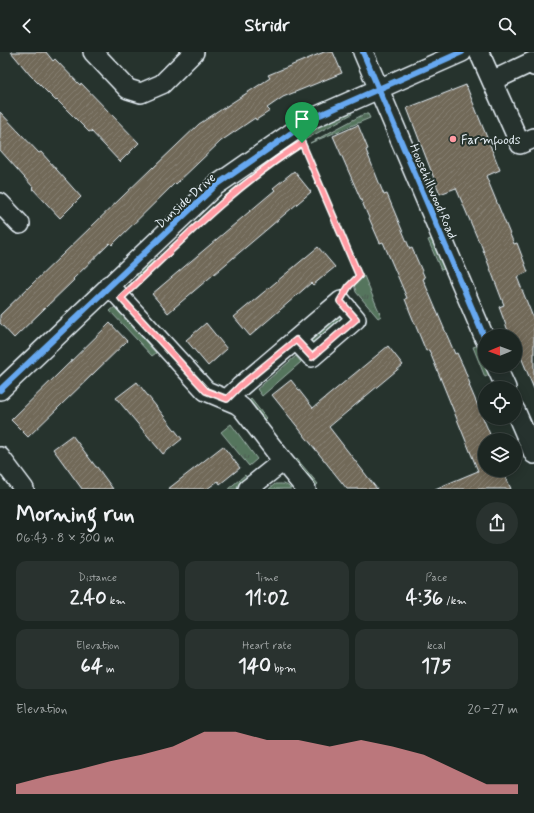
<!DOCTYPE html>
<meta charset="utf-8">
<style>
body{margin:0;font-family:Mynerve,sans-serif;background:#29322f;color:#f1f3f6;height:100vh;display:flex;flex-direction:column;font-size:15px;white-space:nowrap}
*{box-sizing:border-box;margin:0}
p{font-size:13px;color:#a0a5a5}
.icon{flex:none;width:22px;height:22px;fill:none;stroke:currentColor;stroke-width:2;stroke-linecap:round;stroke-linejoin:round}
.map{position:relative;height:437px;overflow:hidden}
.panel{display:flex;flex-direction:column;background:#1c2622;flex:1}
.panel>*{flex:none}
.needle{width:26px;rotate:269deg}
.fabs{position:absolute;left:478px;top:277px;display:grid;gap:8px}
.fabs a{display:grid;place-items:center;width:44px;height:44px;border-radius:50%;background:#1c2622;box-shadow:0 2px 10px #0003,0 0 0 1px #3a4340;font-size:20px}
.pin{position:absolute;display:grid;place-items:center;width:34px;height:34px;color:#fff;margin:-41px -17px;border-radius:50% 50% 50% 0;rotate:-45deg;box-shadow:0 0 4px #0007}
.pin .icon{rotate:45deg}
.round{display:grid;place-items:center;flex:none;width:42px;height:42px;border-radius:21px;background:#29322f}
.headline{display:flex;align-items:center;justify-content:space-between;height:68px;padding:0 16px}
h1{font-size:22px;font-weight:700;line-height:30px}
.metrics{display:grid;grid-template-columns:repeat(3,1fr);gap:6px;height:68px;padding:4px 16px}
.metrics div{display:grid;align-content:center;border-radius:10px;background:#29322f;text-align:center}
.metrics b{font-size:20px;font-weight:700}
.metrics small{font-size:11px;font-weight:400}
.metrics p{font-size:11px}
.chart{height:112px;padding:8px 16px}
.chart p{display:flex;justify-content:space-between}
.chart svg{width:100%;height:72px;margin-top:4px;fill:#ff9aa2;opacity:.7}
header{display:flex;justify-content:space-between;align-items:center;height:52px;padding:0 16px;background:#1c2622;font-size:18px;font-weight:700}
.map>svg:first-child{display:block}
.grass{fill:url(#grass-tufts);stroke:#9eb2aa}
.green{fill:#55745d;stroke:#9eb2aa}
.building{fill:url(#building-hatch);stroke:#e8f1f8}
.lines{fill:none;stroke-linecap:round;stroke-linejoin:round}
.minor-casing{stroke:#e8f1f8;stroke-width:22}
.path{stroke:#e8f1f8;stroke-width:2.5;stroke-dasharray:1 3;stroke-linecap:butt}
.minor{stroke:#26332d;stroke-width:19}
.cycleway-casing{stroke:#26332d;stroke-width:8}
.cycleway{stroke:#66a8f1;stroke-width:6}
.route-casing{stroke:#fff;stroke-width:8}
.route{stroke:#ff9aa2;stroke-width:5}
.poi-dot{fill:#ff9aa2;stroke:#26332d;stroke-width:1.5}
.labels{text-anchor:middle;stroke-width:4;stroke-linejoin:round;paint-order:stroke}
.poi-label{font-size:13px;fill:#e8f1f8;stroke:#26332d;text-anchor:start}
.street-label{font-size:13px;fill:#e8f1f8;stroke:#26332d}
</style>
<header><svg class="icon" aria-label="back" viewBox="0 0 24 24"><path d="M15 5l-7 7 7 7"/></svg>Stridr<svg class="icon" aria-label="search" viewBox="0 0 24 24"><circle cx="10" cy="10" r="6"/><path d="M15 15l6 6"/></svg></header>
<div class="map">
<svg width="534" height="437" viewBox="0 0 534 437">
<defs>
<pattern id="grass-tufts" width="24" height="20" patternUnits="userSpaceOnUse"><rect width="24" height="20" fill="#55745d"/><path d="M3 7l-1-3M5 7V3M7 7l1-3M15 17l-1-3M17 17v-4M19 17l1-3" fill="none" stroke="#4d5c53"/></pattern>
<pattern id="building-hatch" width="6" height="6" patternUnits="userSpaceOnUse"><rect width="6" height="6" fill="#716959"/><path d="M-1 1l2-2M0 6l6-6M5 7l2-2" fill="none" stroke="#857f72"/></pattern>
</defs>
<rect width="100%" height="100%" fill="#26332d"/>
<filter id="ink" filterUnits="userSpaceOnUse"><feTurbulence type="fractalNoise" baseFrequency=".025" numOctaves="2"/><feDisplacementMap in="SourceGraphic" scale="8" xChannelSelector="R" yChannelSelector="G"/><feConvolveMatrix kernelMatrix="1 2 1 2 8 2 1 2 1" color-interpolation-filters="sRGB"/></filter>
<g filter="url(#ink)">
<!-- grass -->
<path class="grass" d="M349 56 352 62 288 97 286 92Z
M364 62H368L370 66 310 91Z
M434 186 446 216 441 218 428 188Z
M151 207 154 211 138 225 135 221Z
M364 224 381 264 378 266 356 240 354 232Z
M115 255 156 301 152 304 110 259Z
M336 263 342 264 343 267 317 293 312 292 310 286Z
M479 293 485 307V314H488L491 322 485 325 473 295Z
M296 304 301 310 262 344 257 337Z
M251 347 266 366 263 369 248 350Z
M231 372 257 407 249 414 221 380Z
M297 407 318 432 314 435 294 410Z
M245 423 248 428 237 437H228Z"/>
<!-- green -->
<path class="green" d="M275 432C281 432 287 431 291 437H269Z"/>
<!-- building -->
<path class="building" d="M11 0H46L53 9 55 7 80 33 81 31 139 91 120 110 91 79 89 80 57 48 56 49 30 23Z
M324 0H333L342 21 283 45 267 56 270 59 256 68 255 66 221 89 176 132 175 131 112 193 110 191 73 227 74 228 14 286 0 271V263L153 115V116L199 72 270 26 268 23Z
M466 33 500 118 486 124 514 192 517 191 528 220 517 225 534 268V337L515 290V284H510L499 255 504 253 480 190H479L456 136 440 142 407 56Z
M0 60 39 101 41 100 81 145 60 166 32 136 33 135 0 98Z
M358 73 368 97 366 98 384 143 387 142 410 197 412 196 425 226 423 227 455 302 457 301 464 316 470 332 469 333 492 387 485 388V418H503L511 437H435L478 419 429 298 426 299 410 260 405 247 407 246 383 190 380 191 333 84Z
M294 119 311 140 168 261 152 242 275 138 273 136Z
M318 195 335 215 313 233 311 231 250 284 234 265Z
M110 271 127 289 28 385 11 368Z
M206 271 227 297 208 314 186 288Z
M388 294 403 313 329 375 377 437H347L272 343 291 328 313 356Z
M137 330 182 387 163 402 116 346Z
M72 383 96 415H97L113 437H82L53 397Z
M223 394 240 416 220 432 218 429 207 437H168Z"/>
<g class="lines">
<!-- minor casing -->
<g class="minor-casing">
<path id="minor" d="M93 0 128 37 141 41 162 32 194 0
M363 0 485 287
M479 0 520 92 534 86
M492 29 532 10 534 14
M0 151 20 172
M109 233 206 339 237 352 242 356 283 409
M496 314 506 336
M0 338 215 134 313 66 462 0
M227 347 240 335 341 249 356 267 312 305 296 288
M515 358 534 402
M0 405 24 437
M248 437 283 409 306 437"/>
</g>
<!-- path -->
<path class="path" d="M303 93 359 224 349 234"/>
<!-- minor -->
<use href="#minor" class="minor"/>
<!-- cycleway casing -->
<g class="cycleway-casing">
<path id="cycleway" d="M363 0 485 287
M0 338 215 134 313 66 462 0"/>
</g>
<!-- cycleway -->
<use href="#cycleway" class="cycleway"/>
</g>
</g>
<g class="lines" filter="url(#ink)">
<!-- route casing -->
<g class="route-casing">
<path id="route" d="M302 91 359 224 349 234 340 249 356 267 312 305 296 288 240 334 227 347 206 339 121 246C179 191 234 134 302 91Z"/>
</g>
<!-- route -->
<use href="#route" class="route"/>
</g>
<!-- markers -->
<circle class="poi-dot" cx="453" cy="87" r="4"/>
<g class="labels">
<!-- poi labels -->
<g class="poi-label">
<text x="461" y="92">Farmfoods</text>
</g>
<!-- street labels -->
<g class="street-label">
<text transform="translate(434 139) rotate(67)" y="5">Househillwood Road</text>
<text transform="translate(185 148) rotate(-42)" y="5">Dunside Drive</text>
</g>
</g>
</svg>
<div class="fabs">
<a><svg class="needle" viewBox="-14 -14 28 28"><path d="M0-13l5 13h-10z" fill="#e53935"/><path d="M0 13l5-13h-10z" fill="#a0a5a5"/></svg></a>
<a><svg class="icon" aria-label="locate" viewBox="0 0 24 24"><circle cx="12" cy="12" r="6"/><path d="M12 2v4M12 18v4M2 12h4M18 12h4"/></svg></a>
<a><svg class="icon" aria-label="layers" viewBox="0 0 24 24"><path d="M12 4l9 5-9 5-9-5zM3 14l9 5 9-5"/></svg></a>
</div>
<div class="pin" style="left:302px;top:91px;background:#1e9e55"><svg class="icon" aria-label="arrive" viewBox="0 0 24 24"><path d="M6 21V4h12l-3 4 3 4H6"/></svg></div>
</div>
<section class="panel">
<div class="headline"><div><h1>Morning run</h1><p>06:43 · 8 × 300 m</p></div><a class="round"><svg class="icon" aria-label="share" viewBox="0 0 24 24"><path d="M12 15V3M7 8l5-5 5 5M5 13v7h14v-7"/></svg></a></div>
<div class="metrics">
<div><p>Distance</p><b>2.40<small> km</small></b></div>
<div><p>Time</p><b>11:02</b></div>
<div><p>Pace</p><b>4:36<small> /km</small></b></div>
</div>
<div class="metrics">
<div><p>Elevation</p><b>64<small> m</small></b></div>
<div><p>Heart rate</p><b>140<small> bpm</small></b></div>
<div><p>kcal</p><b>175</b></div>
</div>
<div class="chart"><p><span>Elevation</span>20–27 m</p>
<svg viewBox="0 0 160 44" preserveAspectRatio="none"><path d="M0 44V38L10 33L20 29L30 24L40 20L50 15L60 6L70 6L80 11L90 11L100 15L110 11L120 15L130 20L140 29L150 38L160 38V44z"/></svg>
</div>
</section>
